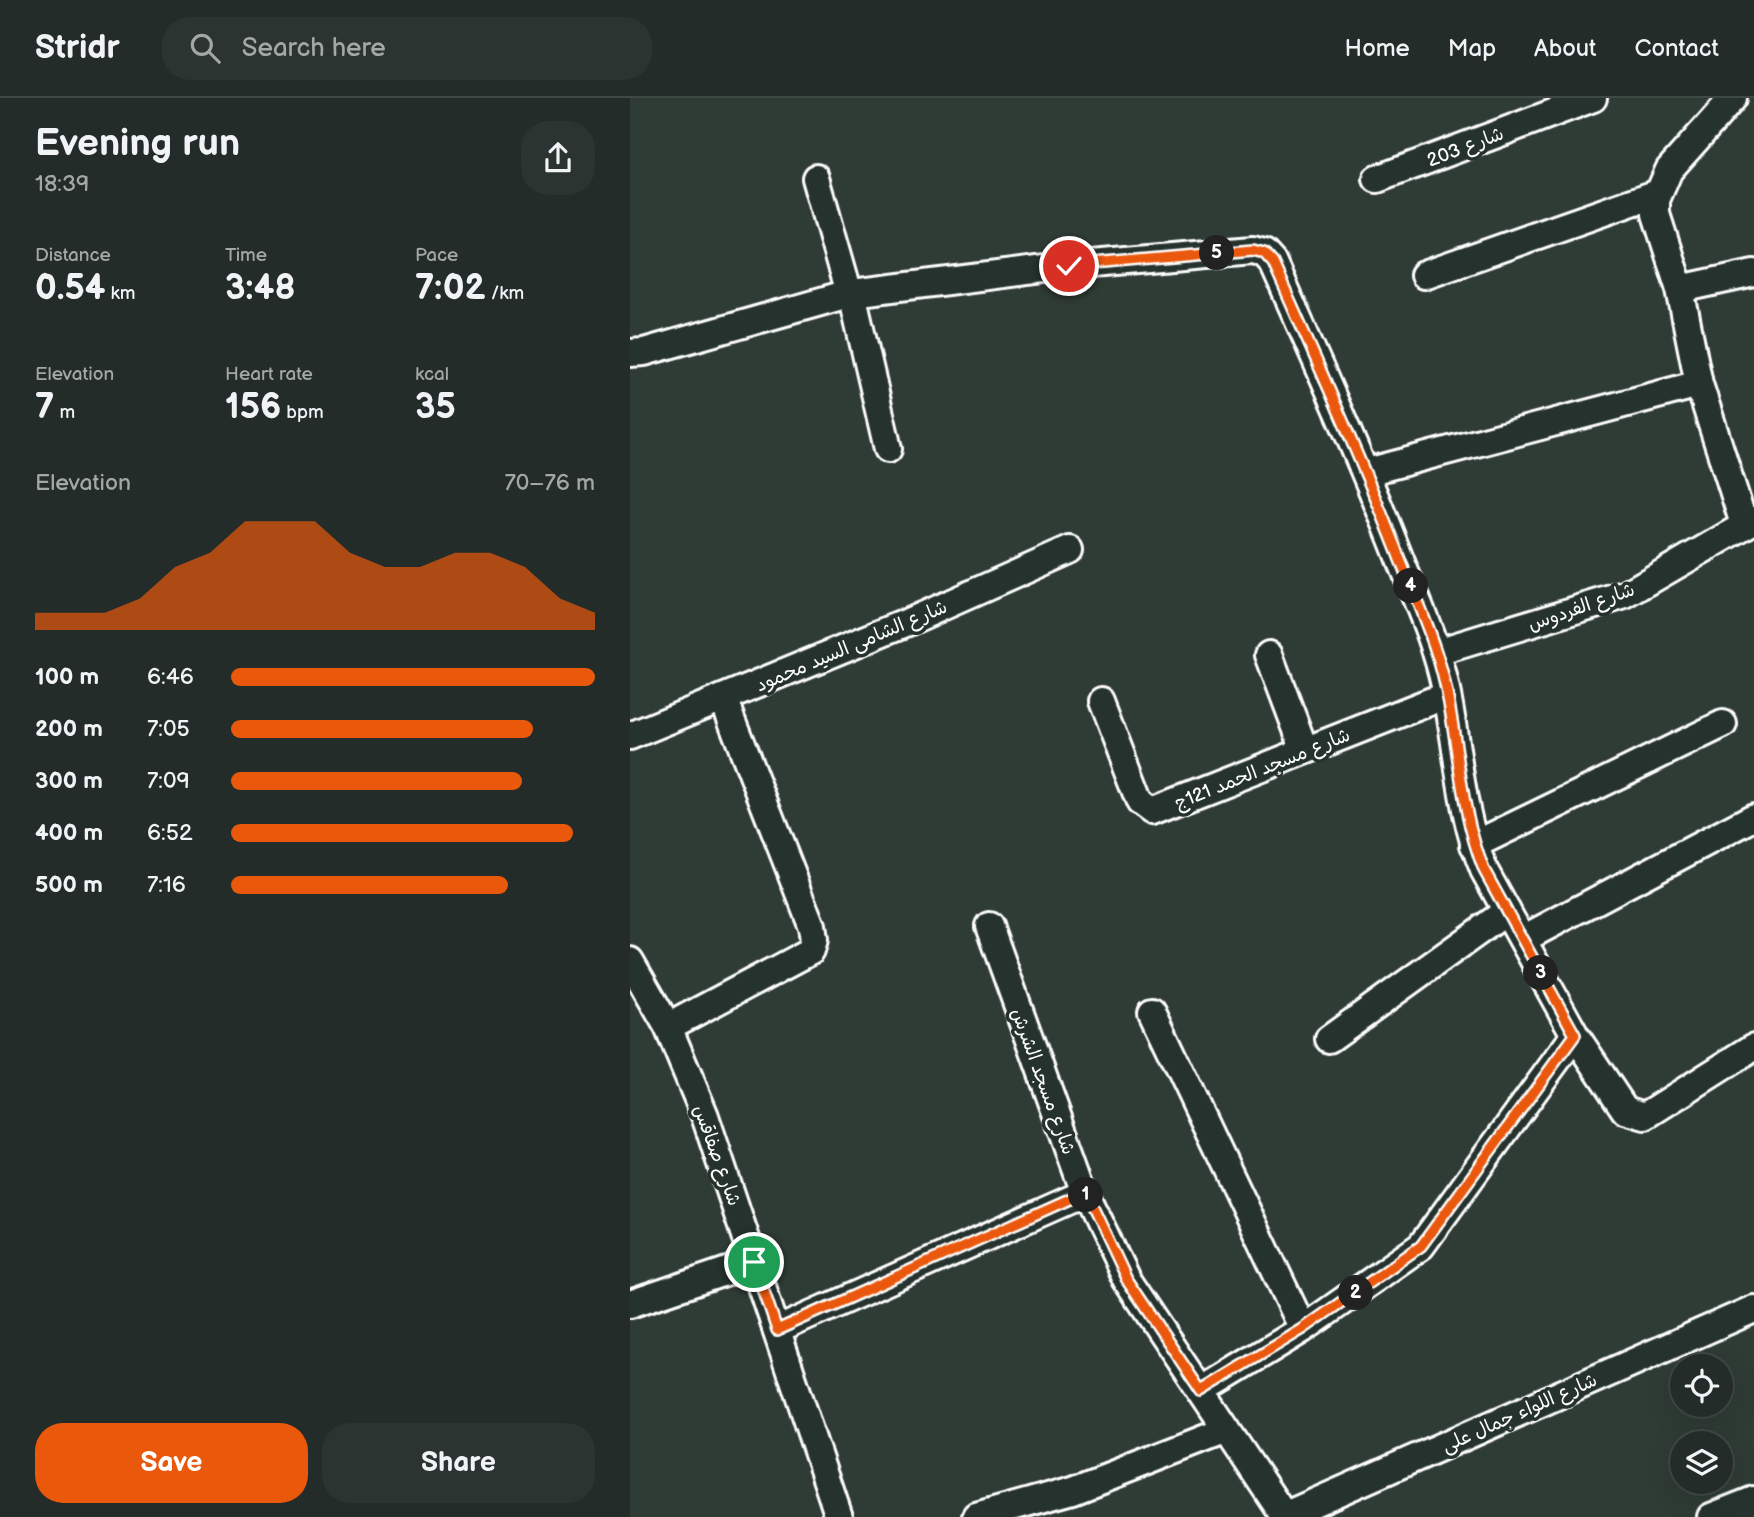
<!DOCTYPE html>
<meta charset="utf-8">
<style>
body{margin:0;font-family:"Balsamiq Sans","Playpen Sans Arabic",sans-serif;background:#2b3430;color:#f1f3f6;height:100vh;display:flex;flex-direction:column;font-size:26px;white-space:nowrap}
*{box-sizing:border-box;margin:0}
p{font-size:23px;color:#a3a7a8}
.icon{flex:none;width:38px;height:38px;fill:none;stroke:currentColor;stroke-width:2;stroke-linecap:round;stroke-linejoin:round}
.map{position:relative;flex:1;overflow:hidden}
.sheet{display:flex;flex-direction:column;background:#232c28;width:630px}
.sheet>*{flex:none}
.fabs{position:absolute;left:1040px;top:1256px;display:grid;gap:14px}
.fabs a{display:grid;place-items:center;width:63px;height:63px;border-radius:50%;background:#232c28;box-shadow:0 7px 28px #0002,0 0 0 2px #404845;font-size:35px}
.pin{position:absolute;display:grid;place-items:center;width:60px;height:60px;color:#fff;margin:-30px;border:4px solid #fff;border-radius:50%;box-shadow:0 2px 7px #0007}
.km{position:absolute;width:35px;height:35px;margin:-18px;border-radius:50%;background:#222;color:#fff;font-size:19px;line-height:35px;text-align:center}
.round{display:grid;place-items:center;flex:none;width:74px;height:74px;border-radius:28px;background:#2b3430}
.summary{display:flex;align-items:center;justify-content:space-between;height:119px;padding:0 35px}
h1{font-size:38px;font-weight:800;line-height:52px}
.metrics{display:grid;grid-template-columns:repeat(3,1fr);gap:10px;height:119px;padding:7px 35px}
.metrics div{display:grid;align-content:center}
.metrics b{font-size:35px;font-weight:800}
.metrics small{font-size:19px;font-weight:400}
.metrics p{font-size:19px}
.chart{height:196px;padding:14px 35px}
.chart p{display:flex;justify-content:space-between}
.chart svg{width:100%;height:126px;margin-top:7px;fill:#ea580c;opacity:.7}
.button{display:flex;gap:14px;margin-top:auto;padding:14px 35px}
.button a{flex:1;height:80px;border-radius:28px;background:#ea580c;color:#fff;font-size:28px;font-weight:800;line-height:80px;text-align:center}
.button a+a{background:#2b3430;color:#f1f3f6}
ul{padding:0 35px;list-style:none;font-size:23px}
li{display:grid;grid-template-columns:112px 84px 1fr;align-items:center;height:52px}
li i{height:18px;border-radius:9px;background:#ea580c}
header{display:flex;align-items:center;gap:42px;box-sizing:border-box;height:98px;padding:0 35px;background:#232c28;border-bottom:2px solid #404845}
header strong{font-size:33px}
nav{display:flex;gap:38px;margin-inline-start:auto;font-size:24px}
.search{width:490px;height:63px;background:#2b3430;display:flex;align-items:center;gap:18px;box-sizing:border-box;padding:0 24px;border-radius:28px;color:#a3a7a8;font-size:26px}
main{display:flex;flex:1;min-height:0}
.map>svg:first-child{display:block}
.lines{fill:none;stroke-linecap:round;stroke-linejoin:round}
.street-casing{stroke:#fff;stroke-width:32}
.street{stroke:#26332d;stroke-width:26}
.route-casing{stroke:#fff;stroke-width:14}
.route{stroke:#ea580c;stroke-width:9}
.labels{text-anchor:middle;stroke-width:7;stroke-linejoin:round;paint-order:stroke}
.street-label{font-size:19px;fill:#fff;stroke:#26332d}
</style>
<header>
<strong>Stridr</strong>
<div class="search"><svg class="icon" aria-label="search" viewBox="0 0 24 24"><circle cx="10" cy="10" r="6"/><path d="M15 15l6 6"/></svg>Search here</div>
<nav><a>Home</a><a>Map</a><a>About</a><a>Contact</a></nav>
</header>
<main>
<section class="sheet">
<div class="summary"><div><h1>Evening run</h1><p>18:39</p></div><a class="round"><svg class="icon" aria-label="share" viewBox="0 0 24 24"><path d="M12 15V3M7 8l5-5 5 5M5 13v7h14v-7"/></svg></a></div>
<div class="metrics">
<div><p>Distance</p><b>0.54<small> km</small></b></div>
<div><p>Time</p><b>3:48</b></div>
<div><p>Pace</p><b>7:02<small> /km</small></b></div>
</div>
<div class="metrics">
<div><p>Elevation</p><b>7<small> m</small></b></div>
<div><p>Heart rate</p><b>156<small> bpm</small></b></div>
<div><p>kcal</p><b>35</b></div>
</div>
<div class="chart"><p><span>Elevation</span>70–76 m</p>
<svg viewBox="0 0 160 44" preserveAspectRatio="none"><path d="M0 44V38L10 38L20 38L30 33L40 22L50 17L60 6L70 6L80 6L90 17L100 22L110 22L120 17L130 17L140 22L150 33L160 38V44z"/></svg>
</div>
<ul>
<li><b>100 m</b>6:46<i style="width:100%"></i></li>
<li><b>200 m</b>7:05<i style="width:83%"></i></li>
<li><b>300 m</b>7:09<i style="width:80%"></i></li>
<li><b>400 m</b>6:52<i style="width:94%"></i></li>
<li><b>500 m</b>7:16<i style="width:76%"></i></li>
</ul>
<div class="button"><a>Save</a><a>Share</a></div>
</section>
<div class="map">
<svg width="1124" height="1419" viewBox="0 0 1124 1419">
<rect width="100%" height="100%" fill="#2f3b35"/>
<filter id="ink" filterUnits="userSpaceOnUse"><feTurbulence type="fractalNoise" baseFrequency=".0143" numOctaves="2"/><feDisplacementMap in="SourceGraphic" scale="14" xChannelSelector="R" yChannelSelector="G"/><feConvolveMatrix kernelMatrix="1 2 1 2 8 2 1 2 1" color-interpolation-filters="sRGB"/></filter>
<g filter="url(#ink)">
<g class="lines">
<!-- street casing -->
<g class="street-casing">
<path id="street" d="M1103 0 1039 72 1026 102V116L1050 191 1069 286 1114 426
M186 80 219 196
M747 81 963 0
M794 177 1028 95
M1050 191 1124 175
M222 195 258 351
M0 255 14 254 222 195 438 168 623 152 634 155 643 165C687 264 732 363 771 464 783 494 797 523 806 554 829 625 825 702 854 772L945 937 995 1012 1015 1018 1124 949
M737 374 1069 286
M807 554 995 497 1124 422
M639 557 675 653
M471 603 510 704 522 713 817 597
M0 638 278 524 440 452
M844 747 1093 626
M359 828 455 1095 496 1181 655 1419
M893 841 1124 719
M0 863 38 929 75 1018 209 1419
M522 913 673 1231
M38 929 181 853 184 842 182 828 93 600
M699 941 877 813
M0 1206 124 1164
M147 1232 455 1095
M571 1293 673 1231 791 1148 945 937
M654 1418 1124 1211
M346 1419 443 1392 597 1332
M1081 1419 1124 1402"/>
</g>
<!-- street -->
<use href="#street" class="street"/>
</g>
</g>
<g class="lines" filter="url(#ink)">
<!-- route casing -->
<g class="route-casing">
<path id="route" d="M124 1164 147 1232 455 1094 496 1181 571 1293 673 1231 791 1148 945 937 854 772C825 700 830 626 806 554 796 523 783 494 771 464 732 363 687 264 643 165L634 155 623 152 439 168"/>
</g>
<!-- route -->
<use href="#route" class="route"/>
</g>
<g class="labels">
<!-- street labels -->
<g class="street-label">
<text transform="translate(835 48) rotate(-21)" y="7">شارع 203</text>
<text transform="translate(951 508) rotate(-19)" y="7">شارع الفردوس</text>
<text transform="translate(221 547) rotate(-23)" y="7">شارع الشامى السيد محمود</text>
<text transform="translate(632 670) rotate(-22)" y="7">شارع مسجد الحمد 121ج</text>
<text transform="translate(414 983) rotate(70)" y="7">شارع مسجد الشرش</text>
<text transform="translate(88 1057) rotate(70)" y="7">شارع صفاقس</text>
<text transform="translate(889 1314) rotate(-24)" y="7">شارع اللواء جمال على</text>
</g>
</g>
</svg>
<div class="fabs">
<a><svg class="icon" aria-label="locate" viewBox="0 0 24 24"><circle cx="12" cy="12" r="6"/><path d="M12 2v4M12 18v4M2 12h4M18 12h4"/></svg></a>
<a><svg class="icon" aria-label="layers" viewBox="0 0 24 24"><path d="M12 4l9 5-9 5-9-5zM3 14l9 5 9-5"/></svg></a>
</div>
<div class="pin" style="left:124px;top:1164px;background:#1e9e55"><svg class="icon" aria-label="arrive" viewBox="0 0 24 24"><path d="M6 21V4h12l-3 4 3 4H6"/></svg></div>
<div class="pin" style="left:439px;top:168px;background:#d93025"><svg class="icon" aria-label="check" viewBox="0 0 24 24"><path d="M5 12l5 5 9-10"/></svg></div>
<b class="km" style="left:456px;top:1097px">1</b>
<b class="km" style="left:726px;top:1195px">2</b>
<b class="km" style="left:911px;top:875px">3</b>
<b class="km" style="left:781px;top:488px">4</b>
<b class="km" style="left:587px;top:155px">5</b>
</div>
</main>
